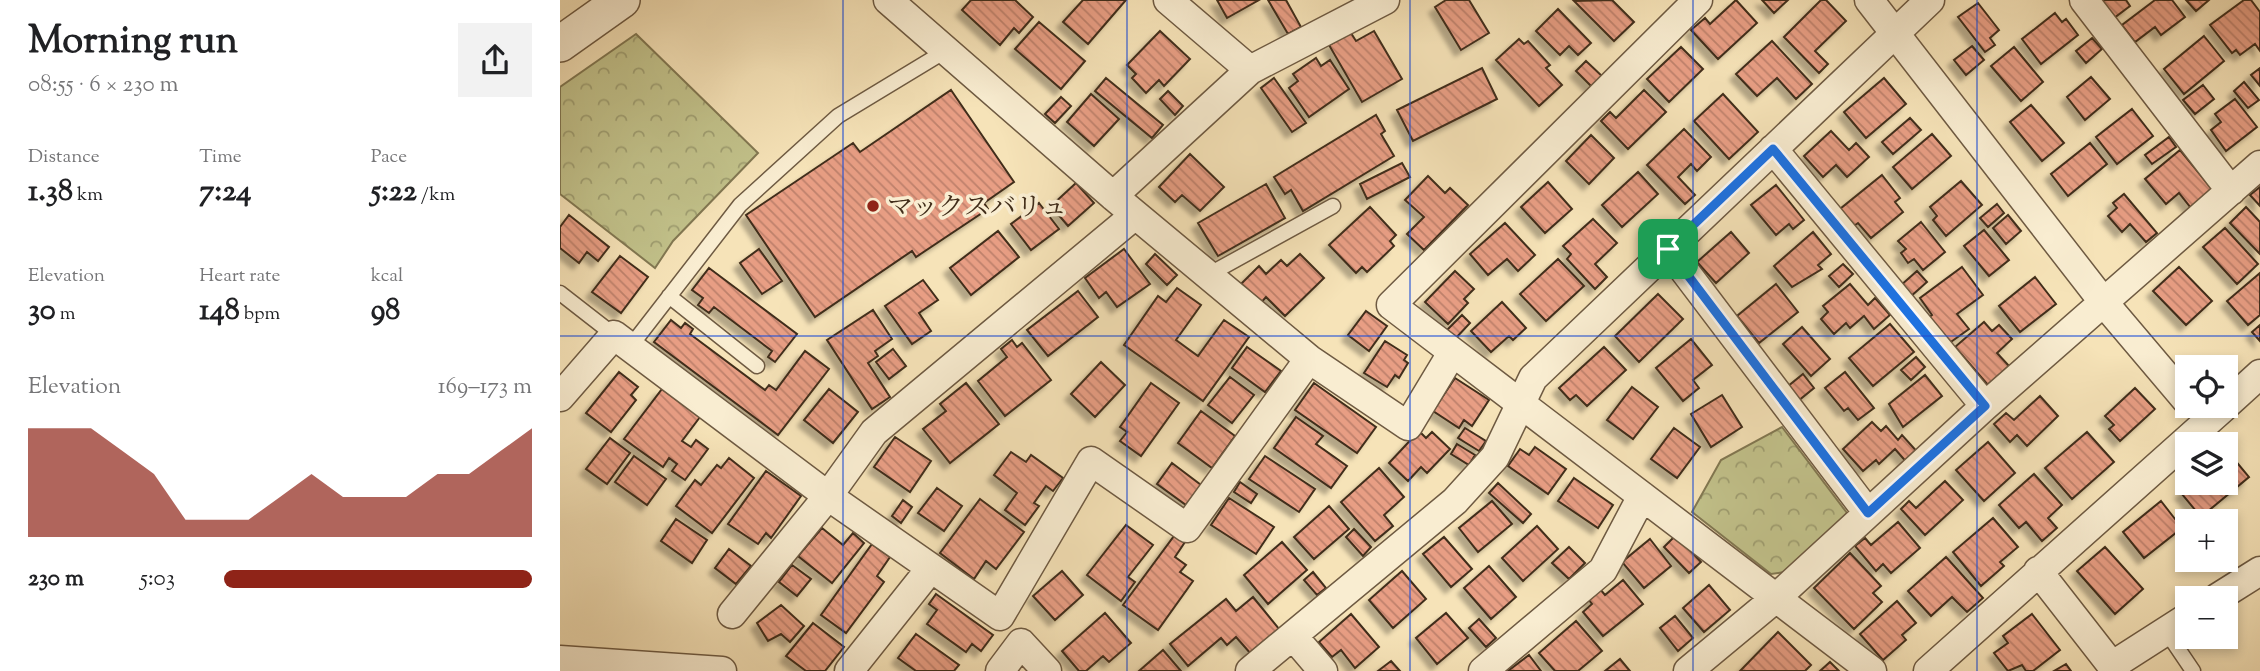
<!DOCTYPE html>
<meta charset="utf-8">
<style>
body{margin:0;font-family:"Sorts Mill Goudy","Noto Serif JP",serif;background:#f2f2f2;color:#202124;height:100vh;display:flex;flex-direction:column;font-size:26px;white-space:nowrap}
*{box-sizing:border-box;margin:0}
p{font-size:23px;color:#757577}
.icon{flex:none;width:38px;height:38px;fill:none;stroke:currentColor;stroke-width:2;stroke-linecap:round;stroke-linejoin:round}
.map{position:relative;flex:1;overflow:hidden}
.sheet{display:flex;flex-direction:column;background:#fff;width:560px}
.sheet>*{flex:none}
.controls{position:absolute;left:1615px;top:355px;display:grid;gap:14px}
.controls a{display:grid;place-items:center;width:63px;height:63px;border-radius:0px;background:#fff;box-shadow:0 4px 10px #0003;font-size:35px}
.pin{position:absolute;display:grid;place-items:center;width:60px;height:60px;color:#fff;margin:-30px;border-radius:14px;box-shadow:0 4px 10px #0006}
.round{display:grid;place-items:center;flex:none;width:74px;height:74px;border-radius:0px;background:#f2f2f2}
.head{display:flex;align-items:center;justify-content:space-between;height:119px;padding:0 28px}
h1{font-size:38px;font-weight:800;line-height:52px}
.figures{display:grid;grid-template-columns:repeat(3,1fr);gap:10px;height:119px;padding:7px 28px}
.figures div{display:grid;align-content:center}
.figures b{font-size:30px;font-weight:800}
.figures small{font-size:19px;font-weight:400}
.figures p{font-size:19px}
.chart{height:196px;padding:14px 28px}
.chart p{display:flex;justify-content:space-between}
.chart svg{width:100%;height:126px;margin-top:7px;fill:#8f2418;opacity:.7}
ul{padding:0 28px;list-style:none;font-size:23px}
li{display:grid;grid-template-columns:112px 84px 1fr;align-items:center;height:52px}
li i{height:18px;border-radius:9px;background:#8f2418}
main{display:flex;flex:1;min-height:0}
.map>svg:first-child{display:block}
.park{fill:url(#park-crowns);stroke:#827852;stroke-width:2}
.building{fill:url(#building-back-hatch);stroke:#412d1a;stroke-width:2;filter:url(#shadow)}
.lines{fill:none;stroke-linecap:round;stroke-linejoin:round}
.service-casing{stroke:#6e5a42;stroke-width:17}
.minor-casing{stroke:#6e5a42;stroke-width:31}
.tertiary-casing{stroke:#6e5a42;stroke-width:38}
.service{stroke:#f9edd1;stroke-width:14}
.minor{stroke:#f9edd1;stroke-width:28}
.tertiary{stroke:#f9edd1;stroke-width:35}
.route-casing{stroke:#fff;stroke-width:14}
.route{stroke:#1a73e8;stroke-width:9}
.grid{fill:none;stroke:#1d4ed8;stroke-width:2;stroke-opacity:0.55}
.poi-dot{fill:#8f2418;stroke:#f9edd1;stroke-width:2.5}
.labels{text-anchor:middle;stroke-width:7;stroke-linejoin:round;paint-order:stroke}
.poi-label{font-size:26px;fill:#412d1a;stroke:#f9edd1;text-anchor:start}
</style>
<main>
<section class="sheet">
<div class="head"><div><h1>Morning run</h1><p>08:55 · 6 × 230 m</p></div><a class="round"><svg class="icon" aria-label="share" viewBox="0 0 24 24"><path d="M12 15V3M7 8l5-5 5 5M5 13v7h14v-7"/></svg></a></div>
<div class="figures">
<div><p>Distance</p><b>1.38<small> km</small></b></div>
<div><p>Time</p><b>7:24</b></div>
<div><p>Pace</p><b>5:22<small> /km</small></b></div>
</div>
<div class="figures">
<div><p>Elevation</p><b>30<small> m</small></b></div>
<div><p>Heart rate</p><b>148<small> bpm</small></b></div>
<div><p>kcal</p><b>98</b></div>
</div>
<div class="chart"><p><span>Elevation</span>169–173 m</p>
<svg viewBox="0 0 160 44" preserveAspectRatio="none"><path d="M0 44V6L10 6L20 6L30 14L40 22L50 38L60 38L70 38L80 30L90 22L100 30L110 30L120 30L130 22L140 22L150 14L160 6V44z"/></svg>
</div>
<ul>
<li><b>230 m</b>5:03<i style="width:100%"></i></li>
</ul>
</section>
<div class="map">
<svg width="1700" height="671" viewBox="0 0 1700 671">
<defs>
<pattern id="park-crowns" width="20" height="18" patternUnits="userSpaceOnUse" patternTransform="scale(1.75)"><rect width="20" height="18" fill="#c2c28b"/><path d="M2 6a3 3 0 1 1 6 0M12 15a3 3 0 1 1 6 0" fill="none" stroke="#9f9e71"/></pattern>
<pattern id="building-back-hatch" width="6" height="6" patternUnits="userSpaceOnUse" patternTransform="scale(1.75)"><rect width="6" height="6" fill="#e89e84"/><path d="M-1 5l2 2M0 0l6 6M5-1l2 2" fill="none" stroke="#be816b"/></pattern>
<filter id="shadow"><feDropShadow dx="-6" dy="6" stdDeviation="2" flood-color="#0004"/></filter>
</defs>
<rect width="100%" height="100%" fill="#f6e3b8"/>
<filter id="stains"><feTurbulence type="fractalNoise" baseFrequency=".00286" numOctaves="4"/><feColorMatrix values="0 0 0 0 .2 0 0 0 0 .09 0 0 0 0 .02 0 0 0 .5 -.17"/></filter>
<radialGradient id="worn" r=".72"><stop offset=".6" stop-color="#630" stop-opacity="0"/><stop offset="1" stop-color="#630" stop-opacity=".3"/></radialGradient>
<!-- park -->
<path class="park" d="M76 34 198 153 113 241 95 268 0 194V87Z
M1222 427 1287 513 1231 571 1211 574 1132 512 1161 460Z"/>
<!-- building -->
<path class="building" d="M411 0H455L473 17 459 33 454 28 440 45 402 10Z
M523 0H566L528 44 503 22Z
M657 0H699L667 18Z
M708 0H726L741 27 728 34Z
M886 0H909L929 33 901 50 875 7Z
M1052 0 1074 22 1054 41 1014 1Z
M1176 0 1197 23 1158 59 1131 30 1145 18 1150 24Z
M1202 0H1228L1214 13Z
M1261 0H1266L1286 21 1255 51 1268 64 1259 73 1224 37Z
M1541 0H1566L1570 6 1554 18Z
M1595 0H1612L1625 17 1601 35 1595 27 1575 42 1562 25Z
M1626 0H1649L1636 11Z
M1684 0H1691L1700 12V51L1695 44 1680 55 1676 50 1672 53 1650 25Z
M1418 3 1439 30 1430 38 1435 45 1425 52 1398 17Z
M998 9 1031 43 1018 55 1009 46 1000 55 976 31Z
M1495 13 1502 22 1506 19 1518 35 1481 64 1462 39Z
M479 22 525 61 501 89 455 49Z
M600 31 630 59 604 86 599 80 586 93 572 78 576 74 567 65Z
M814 31 842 79 802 102 769 45 791 33 796 41Z
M1644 36 1664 61 1624 94 1604 69Z
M1532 38 1542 49 1526 63 1516 51Z
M959 39 964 44 968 41 990 65 986 68 1002 85 979 106 936 60Z
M1212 41 1252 84 1236 99 1217 78 1197 96 1176 74Z
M1412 46 1424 60 1406 75 1394 60Z
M1121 47 1143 69 1109 102 1087 79Z
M1454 47 1483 82 1461 101 1431 66Z
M756 58 761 66 770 60 789 89 749 117 729 88 738 81 733 74Z
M1026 61 1043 77 1033 88 1016 71Z
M922 68 937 99 853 141 837 110Z
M1700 68V86L1691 75Z
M1531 77 1550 99 1525 120 1507 97Z
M546 78 603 125 592 138 535 91Z
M714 78 746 123 732 132 701 88Z
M1324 78 1346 104 1306 138 1284 112Z
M1684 82 1699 100 1688 108 1674 91Z
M1643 85 1654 99 1635 114 1623 100Z
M391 90 454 182 424 203 428 209 356 257 352 251 255 317 186 215 293 143 300 152Z
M1084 90 1106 112 1068 149 1041 121 1050 112 1056 118Z
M608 91 623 106 615 115 600 99Z
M531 94 559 119 534 146 507 122Z
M1163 94 1198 132 1169 159 1134 121Z
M501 97 511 106 495 123 485 114Z
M1675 99 1697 127 1666 151 1651 130 1661 122 1655 114Z
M1471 105 1504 143 1482 161 1450 122Z
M1572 109 1593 136 1557 164 1536 137Z
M816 115 825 131 821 134 834 156 743 211 731 190 725 194 714 177Z
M1350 118 1361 130 1333 154 1322 142Z
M1124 129 1151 157 1137 171 1131 164 1118 177 1135 195 1125 204 1087 165Z
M1271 131 1289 150 1296 143 1309 157 1287 177 1276 165 1263 177 1244 156Z
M1372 134 1391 156 1352 189 1333 167Z
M1031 135 1054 158 1029 184 1006 161Z
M1609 137 1616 147 1592 164 1585 155Z
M1530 143 1547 164 1508 196 1491 174Z
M1620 150 1653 190 1631 208 1619 193 1606 204 1585 179Z
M630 154 664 187 640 211 622 195 615 202 599 187Z
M842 163 850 177 807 199 800 184Z
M1078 172 1098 194 1062 227 1042 205Z
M1322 175 1340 198 1335 202 1343 212 1311 238 1298 223 1294 226 1280 209Z
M868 176 885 193 890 188 908 205 864 250 847 234 864 217 845 200Z
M1401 181 1422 205 1386 236 1373 220 1377 216 1370 207Z
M988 182 1012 209 985 233 961 207Z
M516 183 534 203 508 226 491 206Z
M706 184 725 218 658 256 638 223Z
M1216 185 1244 220 1233 229 1229 224 1216 235 1191 205Z
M1700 187V206L1690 195Z
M1564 194 1597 233 1586 242 1570 224 1562 232 1548 216 1557 208 1553 203Z
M479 203 499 229 471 250 451 224Z
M1437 204 1444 213 1428 227 1420 218Z
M810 207 836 235 830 241 834 246 807 272 802 267 796 273 769 245Z
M1686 207 1700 222V254L1670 223Z
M9 215 49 247 38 261 27 252 19 263 0 248V227Z
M1448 215 1461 231 1446 244 1433 228Z
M1033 219 1057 243 1035 264 1047 277 1035 289 1007 259 1011 254 1003 246Z
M1361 222 1385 252 1363 270 1354 259 1348 263 1341 253 1346 249 1338 241Z
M945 223 975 255 958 271 947 259 928 275 910 254Z
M1665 228 1698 264 1677 284 1643 247Z
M1424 230 1449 260 1429 276 1404 246Z
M438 231 459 257 411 295 390 268Z
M1171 232 1189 253 1156 283 1137 262Z
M1253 232 1271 254 1258 265 1262 269 1232 287 1214 266Z
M199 249 222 281 202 294 180 263Z
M564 249 590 284 557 307 546 292 539 298 525 278Z
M595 254 617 275 607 285 586 264Z
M740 254 764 278 725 316 706 297 700 304 681 284 699 266 706 274 721 260 727 266Z
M60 256 88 277 61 313 32 292Z
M998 259 1024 286 986 321 960 294Z
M1283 264 1293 274 1279 287 1269 276Z
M1402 267 1423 295 1397 314 1409 329 1388 344 1368 318 1372 315 1360 298Z
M1619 267 1652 301 1626 325 1593 291Z
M149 268 237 334 215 362 208 357 212 351 154 307 149 313 138 305 143 298 132 290Z
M895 271 914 289 904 299 908 303 888 324 865 302Z
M1357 271 1367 282 1350 297 1340 286Z
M1700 273V315L1688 325 1667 301Z
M1475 277 1496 304 1460 332 1439 306Z
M363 280 378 300 359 313 371 331 352 344 325 306Z
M1216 284 1238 312 1199 343 1177 316Z
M1290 284 1308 305 1315 298 1330 315 1314 329 1304 316 1290 328 1286 323 1274 334 1261 319 1268 312 1263 306Z
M617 288 641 305 616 340 638 356 664 320 689 337 643 401 564 345 598 296 606 302Z
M518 291 538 317 488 356 467 330Z
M1098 294 1123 319 1079 362 1055 336Z
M942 302 966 328 953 340 949 336 931 352 911 331Z
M313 310 332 339 315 351 318 356 308 363 330 397 312 409 267 340Z
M806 311 827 326 809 351 788 335Z
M902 315 910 323 895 339 887 330Z
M111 320 121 328 125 323 133 329 130 334 205 390 209 385 216 390 245 351 269 369 218 435 94 342Z
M1424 322 1432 331 1439 325 1452 339 1437 353 1449 366 1428 385 1395 347Z
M1330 324 1354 352 1313 386 1289 358Z
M1700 325V341L1692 332Z
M1242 327 1270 359 1251 376 1223 344Z
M1131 339 1152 365 1133 380 1139 388 1123 401 1096 368Z
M452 340 457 347 462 343 491 380 445 416 418 381 447 357 441 349Z
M825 341 847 355 844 360 848 363 839 378 835 375 827 387 804 373Z
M687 347 721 371 705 392 672 368Z
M1044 347 1066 370 1027 406 1016 395 1010 400 999 388Z
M333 349 346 366 329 379 316 362Z
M1356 357 1365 367 1351 380 1341 370Z
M541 362 565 385 535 417 511 394Z
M59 372 78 387 71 395 76 400 51 432 26 413Z
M1285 372 1314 408 1298 420 1288 408 1284 411 1265 388Z
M1243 374 1254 388 1238 401 1227 387Z
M1365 375 1382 396 1343 427 1329 404Z
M670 377 694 395 672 423 648 405Z
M895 378 929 400 912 426 904 420 899 428 873 411Z
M406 383 439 424 390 463 363 429 386 411 380 404Z
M591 383 619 403 581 456 560 441 567 432 560 427Z
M754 383 816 427 797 453 735 410Z
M1072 387 1098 407 1073 439 1047 420Z
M1575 388 1595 409 1560 441 1549 429 1554 425 1545 416Z
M102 389 140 417 122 441 131 447 136 440 148 449 125 480 112 471 117 464 109 458 103 467 64 439Z
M269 389 298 412 273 443 244 420Z
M1162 395 1182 427 1151 447 1131 414Z
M1480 396 1498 416 1467 446 1457 435 1450 442 1434 424 1446 413 1454 420Z
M641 411 675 436 652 468 618 443Z
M736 417 763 436 756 444 787 466 771 488 714 448Z
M1312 422 1321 431 1326 426 1338 440 1342 435 1360 455 1349 465 1335 449 1319 464 1316 460 1303 471 1283 449Z
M905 428 926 441 919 451 898 438Z
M1114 428 1140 447 1117 478 1091 459Z
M859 431 866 438 872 432 890 449 867 473 861 467 848 481 829 463Z
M1527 432 1554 462 1512 499 1485 468Z
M335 437 371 461 350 492 314 467Z
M50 438 70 453 47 484 26 469Z
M1428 442 1455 473 1424 501 1396 470Z
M897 444 915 455 909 465 891 454Z
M975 447 1006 469 988 494 948 466 960 449 969 455Z
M451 452 466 462 471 455 503 478 493 491 486 486 474 503 479 506 465 525 445 510 457 493 434 475Z
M1669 453 1689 477 1641 517 1621 493 1633 483H1666V456Z
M74 456 106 479 87 505 55 482Z
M705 456 755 489 739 512 689 479Z
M169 458 194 478 152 533 116 506 135 480 141 485 157 465 161 468Z
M612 463 641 485 626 505 597 484Z
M819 468 844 497 824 515 833 526 815 541 781 502Z
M206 471 241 496 211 538 206 533 198 544 168 524Z
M1474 474 1502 505 1488 518 1497 528 1482 541 1466 522 1459 528 1439 505Z
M1014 478 1053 505 1038 528 998 501Z
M1385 481 1403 500 1365 535 1341 509 1349 501 1356 508Z
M680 482 697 494 691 503 674 492Z
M938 483 971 514 963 523 929 493Z
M377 488 402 506 384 531 358 513Z
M669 498 714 527 696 554 651 525Z
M420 499 464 532 436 569 426 561 414 579 380 553Z
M343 500 352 507 341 523 332 516Z
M932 501 952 524 918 552 899 528Z
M1601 501 1622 528 1584 558 1563 532Z
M769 506 789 529 754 559 734 537Z
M1433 518 1458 547 1440 562 1444 566 1421 586 1393 552Z
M116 519 147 540 132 563 101 541Z
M1338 522 1360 548 1331 573 1323 564 1316 571 1295 546 1305 538 1311 545Z
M566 525 593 545 568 577 575 582 561 601 527 575Z
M977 526 998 549 963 581 942 558Z
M262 528 283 545 293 533 304 543 272 583 238 556Z
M794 529 811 547 803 556 786 537Z
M617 532 627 539 615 557 626 565 620 572 633 581 598 630 563 605Z
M1116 535 1141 562 1129 573 1104 547Z
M884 537 912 569 891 587 863 554Z
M1090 539 1111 566 1084 588 1062 562Z
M722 542 747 570 708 604 684 575Z
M312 544 330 557 317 576 324 582 286 633 261 615Z
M1009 547 1025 563 1009 579 992 563Z
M1545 547 1583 589 1555 614 1517 571Z
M169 549 191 566 176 584 155 568Z
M1290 553 1321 586 1313 593 1322 602 1294 629 1254 588Z
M1386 557 1423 598 1407 612 1392 597 1371 616 1348 591Z
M232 565 251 579 237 596 219 582Z
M929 566 956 597 931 619 904 588Z
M502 571 523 595 495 620 473 596Z
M842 571 866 599 833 628 809 600Z
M753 572 766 588 757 595 744 580Z
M1063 580 1083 604 1043 636 1023 612 1032 604 1028 599 1040 589 1045 595Z
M1149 585 1170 610 1144 632 1123 608Z
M376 594 433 635 421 651 412 644 406 652 367 624 377 610 369 604Z
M693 597 720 630 691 654 676 637 667 645 661 638 628 666 610 644 666 599 676 611Z
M1337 601 1356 623 1342 635 1346 640 1323 660 1300 634Z
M221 605 244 626 230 642 221 634 208 641 197 623Z
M545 613 571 643 549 662 543 656 526 671H519L502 651Z
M886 613 908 638 877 664 856 638Z
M791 614 819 647 795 668 781 650 772 657 759 642Z
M1472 614 1500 650 1473 671H1466L1462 665 1448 671 1434 653 1448 643 1443 636Z
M1115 616 1133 638 1118 651 1100 628Z
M919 619 936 638 926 647 909 628Z
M1016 621 1042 651 1018 671H995L979 653Z
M253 623 284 647 265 671H246L226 656Z
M1218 632 1251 665 1245 671H1180Z
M356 634 399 665 394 671H356L338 658Z
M603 650 621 671H579Z
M969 655 981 671H948Z
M1060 659 1070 671H1045Z
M831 661 840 671H818Z
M1270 662 1279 671H1260Z
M1506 664 1511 671H1494Z"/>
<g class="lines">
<!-- service casing -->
<g class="service-casing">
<path id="service" d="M648 275 773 206
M0 293 54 335
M109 296 197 366
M70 347 180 205 278 116 387 50
M1606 631 1633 671"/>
</g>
<!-- minor casing -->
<g class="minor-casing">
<path id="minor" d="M328 0 553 196 749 359 848 426 892 353
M608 0 690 70
M1138 0 831 305 1312 671
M1309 0 1545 304 1628 402
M1524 0 1671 191
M1213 149 1425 406
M553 196 690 70 825 0
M1108 249 1308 513
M0 397 54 335 268 496 314 432 575 215
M1666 405 1700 374
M1478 571 1556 671
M1657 598 1700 571
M172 614 268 496 440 616 531 461 627 528 749 359
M733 636 763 671
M0 660 162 671
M1553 665 1628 617
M289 671 371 568
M440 671 461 643 487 671
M690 671 895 501 935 457 973 378 1370 0
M923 671 1043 570 1082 496
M1128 671 1217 597 1425 406 1700 165
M1368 671 1665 406"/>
</g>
<!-- tertiary casing -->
<g class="tertiary-casing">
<path id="tertiary" d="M0 44 62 0"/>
</g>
<!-- service -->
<use href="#service" class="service"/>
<!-- minor -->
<use href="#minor" class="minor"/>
<!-- tertiary -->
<use href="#tertiary" class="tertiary"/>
</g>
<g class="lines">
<!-- route casing -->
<g class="route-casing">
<path id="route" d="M1213 149 1425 406 1308 513 1108 249Z"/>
</g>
<!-- route -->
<use href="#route" class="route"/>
</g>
<!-- grid -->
<path class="grid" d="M283 0V671M567 0V671M850 0V671M1133 0V671M1417 0V671M0 336H1700"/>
<!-- markers -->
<circle class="poi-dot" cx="313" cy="206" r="7"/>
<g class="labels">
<!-- poi labels -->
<g class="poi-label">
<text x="327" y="215">マックスバリュ</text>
</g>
</g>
<rect width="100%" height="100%" filter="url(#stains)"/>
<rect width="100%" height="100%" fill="url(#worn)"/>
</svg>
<div class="controls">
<a><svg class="icon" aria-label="locate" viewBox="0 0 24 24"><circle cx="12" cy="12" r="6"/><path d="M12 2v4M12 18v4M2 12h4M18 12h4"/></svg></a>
<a><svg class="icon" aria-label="layers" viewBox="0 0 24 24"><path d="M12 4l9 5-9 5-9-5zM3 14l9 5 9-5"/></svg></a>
<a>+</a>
<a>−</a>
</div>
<div class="pin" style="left:1108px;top:249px;background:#1e9e55"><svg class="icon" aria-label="arrive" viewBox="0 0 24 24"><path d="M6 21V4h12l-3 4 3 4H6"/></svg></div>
</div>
</main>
